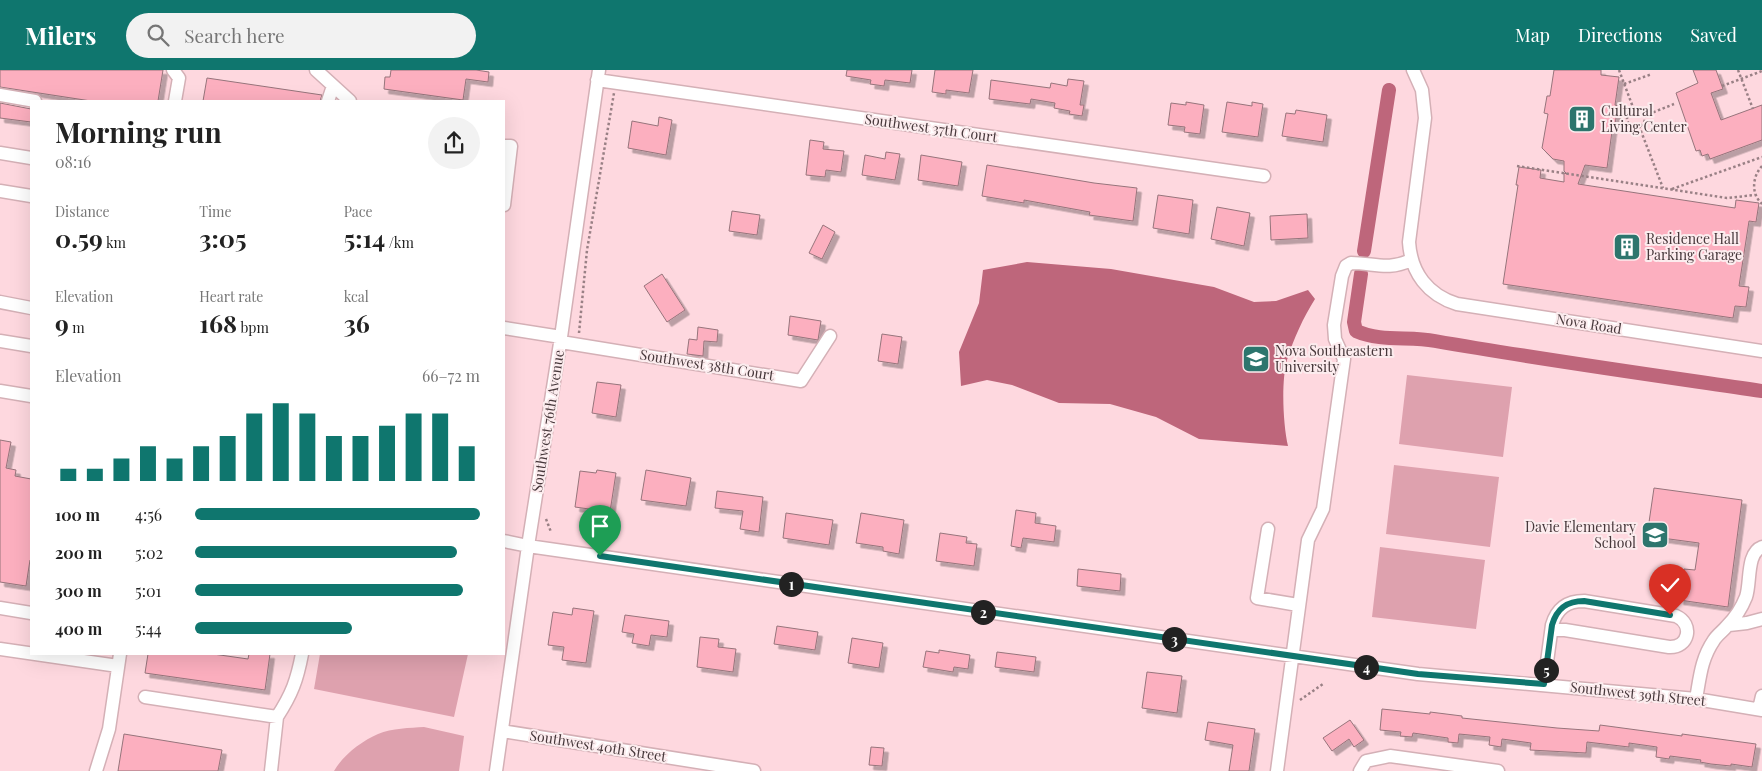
<!DOCTYPE html>
<meta charset="utf-8">
<style>
body{margin:0;font-family:"Playfair Display",serif;background:#f2f2f2;color:#222;height:100vh;display:flex;flex-direction:column;font-size:19px;white-space:nowrap}
*{box-sizing:border-box;margin:0}
p{font-size:16px;color:#767676}
.icon{flex:none;width:28px;height:28px;fill:none;stroke:currentColor;stroke-width:2;stroke-linecap:round;stroke-linejoin:round}
.map{position:relative;flex:1;overflow:hidden}
.details{position:absolute;left:30px;top:30px;width:475px;height:555px;display:flex;flex-direction:column;background:#fff;border-radius:0px;box-shadow:0 5px 20px #0002}
.details>*{flex:none}
.pin{position:absolute;display:grid;place-items:center;width:42px;height:42px;color:#fff;margin:-51px -21px;border-radius:50% 50% 50% 0;rotate:-45deg;box-shadow:0 0 5px #0007}
.pin .icon{rotate:45deg}
.km{position:absolute;width:25px;height:25px;margin:-12px;border-radius:50%;background:#222;color:#fff;font-size:14px;line-height:25px;text-align:center}
.round{display:grid;place-items:center;flex:none;width:52px;height:52px;border-radius:26px;background:#f2f2f2}
.headline{display:flex;align-items:center;justify-content:space-between;height:85px;padding:0 25px}
h1{font-size:28px;font-weight:700;line-height:38px}
.metrics{display:grid;grid-template-columns:repeat(3,1fr);gap:8px;height:85px;padding:5px 25px}
.metrics div{display:grid;align-content:center}
.metrics b{font-size:25px;font-weight:700}
.metrics small{font-size:14px;font-weight:400}
.metrics p{font-size:14px}
.chart{height:140px;padding:10px 25px}
.chart p{display:flex;justify-content:space-between}
.chart svg{width:100%;height:90px;margin-top:5px;stroke:#0f766e;stroke-width:6}
ul{padding:0 25px;list-style:none;font-size:16px}
li{display:grid;grid-template-columns:80px 60px 1fr;align-items:center;height:38px}
li i{height:12px;border-radius:6px;background:#0f766e}
header{display:flex;align-items:center;gap:30px;box-sizing:border-box;height:70px;padding:0 25px;background:#0f766e;color:#fff}
header strong{font-size:24px}
nav{display:flex;gap:28px;margin-inline-start:auto;font-size:18px}
.search{width:350px;height:45px;background:#f2f2f2;display:flex;align-items:center;gap:12px;box-sizing:border-box;padding:0 18px;border-radius:28px;color:#767676;font-size:19px}
.map>svg:first-child{display:block}
.green{fill:#dea1ae}
.water{fill:#be667b}
.lines{fill:none;stroke-linecap:round;stroke-linejoin:round}
.canal{stroke:#be667b;stroke-width:14}
.building{fill:#fcafbf;stroke:#96747b;filter:url(#shadow)}
.minor-casing{stroke:#d4b0b6;stroke-width:15}
.path{stroke:#998085;stroke-width:2.5;stroke-dasharray:2.5 2.5;stroke-linecap:butt}
.minor{stroke:#fff;stroke-width:12}
.route-casing{stroke:#fff;stroke-width:10}
.route{stroke:#0f766e;stroke-width:6}
.labels{text-anchor:middle;stroke-width:4;stroke-linejoin:round;paint-order:stroke}
.poi-label{font-size:14px;fill:#47383b;stroke:#fcecee;text-anchor:start}
.street-label{font-size:14px;fill:#47383b;stroke:#fcecee}
</style>
<header>
<strong>Milers</strong>
<div class="search"><svg class="icon" aria-label="search" viewBox="0 0 24 24"><circle cx="10" cy="10" r="6"/><path d="M15 15l6 6"/></svg>Search here</div>
<nav><a>Map</a><a>Directions</a><a>Saved</a></nav>
</header>
<div class="map">
<svg width="1762" height="701" viewBox="0 0 1762 701">
<defs>
<filter id="shadow"><feDropShadow dx="4.5" dy="4.5" stdDeviation="0" flood-color="#0004"/></filter>
</defs>
<rect width="100%" height="100%" fill="#fed8df"/>
<!-- green -->
<path class="green" d="M1407 305 1512 317 1503 387 1399 374Z
M1394 395 1499 407 1490 477 1386 464Z
M1380 477 1485 490 1476 559 1372 547Z
M320 584H468L454 647 314 619Z
M424 657 464 666 459 701H334C343 685 362 671 378 664 392 658 410 658 424 657Z"/>
<!-- water -->
<path class="water" d="M1027 192 1111 199 1214 217 1254 232 1276 231 1308 220 1315 229C1303 248 1294 268 1287 290 1281 311 1283 355 1288 376L1199 369 1156 347 1110 334 1059 333 1012 315 987 310 961 316 959 282 979 233 983 200Z"/>
<g class="lines">
<!-- canal -->
<path class="canal" d="M1364 181 1389 20
M1361 204 1354 252 1356 261C1381 272 1409 266 1435 271 1544 290 1653 305 1762 321"/>
</g>
<!-- building -->
<path class="building" d="M0 0H163L158 31H91L0 17Z
M391 0H476L489 2 488 12 466 9 463 30 384 19 385 7H390Z
M847 0H912L910 13 885 10 884 16 870 14 871 10 846 6Z
M935 0H973L969 23 946 20V24L932 22Z
M1554 0H1601V5L1619 7 1615 35 1618 36 1615 54H1613L1607 98 1585 95 1578 114 1735 138 1736 130 1759 133 1756 152 1749 151 1739 216 1749 217 1746 237 1735 236 1733 248 1503 214 1518 115H1516L1519 97 1541 100 1540 108 1564 112V103L1567 104 1564 101V91L1553 89 1542 78 1548 44 1544 43 1547 26H1550Z
M1693 0H1716L1723 19 1711 23 1721 50 1762 35V70L1710 89 1708 84 1702 86 1700 80 1696 81 1676 23 1698 13Z
M207 8 322 25 320 31H203Z
M1068 9 1084 11 1080 35H1084L1082 46 1069 44 1070 41 1054 38 1055 33 1031 29 1030 34 989 29 991 10 1050 18 1051 13 1067 16Z
M1186 32 1204 35 1200 64 1184 62 1185 57 1168 55 1171 33 1186 35Z
M1227 32 1252 36V32L1263 34 1258 67 1222 62Z
M0 33 31 39V52L0 48Z
M1296 40 1327 45 1323 72 1282 66 1286 43 1295 44Z
M659 47 672 50 666 85 628 78 632 51 658 56Z
M810 70 824 72 823 79 844 81 841 102 826 100 825 107 806 105Z
M886 82 900 84 895 110 862 105 865 85 885 89Z
M921 85 962 92 958 116 918 110Z
M987 95 1094 113 1137 118 1133 151 1089 145 1090 142 1024 130V133L982 126Z
M1158 125 1193 130 1189 164 1153 158Z
M1217 137 1250 143 1244 176 1211 169Z
M732 141 760 145 757 165 729 161Z
M1307 144 1308 168 1271 170 1270 146Z
M823 155 835 162 822 189 809 183Z
M662 204 685 240 667 252 644 216Z
M790 246 821 251 818 270 788 265Z
M698 257 718 260 717 272 704 271 703 286 687 284 689 269 697 270Z
M882 264 902 267 898 294 878 291Z
M597 312 621 315 616 347 592 343Z
M0 370 11 372 6 398 16 400 15 406 31 409V490H30L26 516 0 512Z
M597 400 616 403 610 442 575 437 580 401 596 403Z
M646 400 691 408 686 436 641 430Z
M1654 418 1742 430 1728 537 1679 530 1684 499 1695 500 1699 473 1647 466Z
M717 421 763 427 759 462 740 459 743 441 715 438Z
M1016 440 1036 443 1035 453 1056 456 1054 472 1023 468 1021 478 1011 476Z
M786 443 833 450 829 475 783 468Z
M861 443 904 450 899 484 883 481V477L856 473Z
M940 463 967 467 966 473 977 474 974 496 936 491Z
M1078 499 1121 504 1120 521 1077 516Z
M573 538 594 541 586 593 562 590 564 577 548 575 553 542 572 545Z
M625 545 669 551 667 567 651 565 649 576 632 573 634 564 622 562Z
M777 556 818 562 815 580 774 574Z
M700 567 719 569 718 577 736 579 733 602 697 597Z
M852 568 883 573 879 598 848 593Z
M939 580 970 585 968 599 954 597 953 602 923 597 926 581 939 583Z
M997 582 1036 587 1034 602 995 597Z
M148 584H213L248 589 249 584H270L265 620 145 603Z
M1147 602 1182 606 1177 643 1142 638Z
M1382 639 1430 644V642L1462 646V648L1557 658 1599 661 1600 655 1682 666V664L1756 674 1752 697 1731 694V696L1711 694 1700 692 1701 690 1670 686 1669 689 1656 687 1657 677 1629 673V677L1587 672 1586 683 1530 680 1531 673 1502 669 1501 677 1489 675 1490 667 1459 664 1458 673 1448 672V668L1413 663 1412 667 1400 666 1401 662 1380 660Z
M1350 650 1364 670 1354 677 1349 669 1332 681 1323 668Z
M1208 652 1255 659 1249 701H1229L1233 675 1205 670Z
M124 664 222 680 218 701H118Z
M871 677 884 678 882 696 869 695Z"/>
<g class="lines">
<!-- minor casing -->
<g class="minor-casing">
<path id="minor" d="M173 0 179 8 175 31
M316 0 350 31
M1413 0 1422 20 1425 48 1409 172C1411 203 1428 225 1457 234L1762 281
M597 10 1264 106
M0 25 35 31
M328 31 333 16
M504 76H511L504 135
M0 83 31 88
M0 121 31 126
M0 232 31 238
M504 258 561 267
M0 271 31 276
M561 272 801 311 830 266
M0 321 31 326
M1268 459 1257 528 1298 535
M504 471 528 476 1418 604 1696 629 1762 640
M0 538 31 543
M1729 555 1747 553 1762 549
M0 579 118 596
M1544 614 1552 555C1557 538 1567 531 1584 531L1676 546C1694 554 1689 578 1669 577L1565 560H1552
M145 627 277 647C292 624 297 610 302 584
M1696 629C1700 607 1701 589 1714 570 1717 565 1723 561 1727 556 1735 548 1742 537 1746 527 1751 513 1746 483 1762 477
M1759 639 1762 626
M502 661 754 701
M96 701 109 659 120 584
M271 701 277 647
M496 701 528 476 561 267 599 0
M1277 701 1308 470 1323 439 1344 289 1335 269 1334 255 1342 206 1346 196 1351 193C1374 193 1388 201 1411 190
M1360 701 1366 691 1390 686 1498 701"/>
</g>
<!-- path -->
<path class="path" d="M1619 0 1634 40
M1738 0 1753 39
M1624 14 1652 4
M1722 16 1762 1
M1627 48a9 9 0 1 1 18 0a9 9 0 1 1-18 0Z
M1644 46 1674 34
M1639 56 1663 118
M1517 96 1727 128 1755 125
M1762 96C1752 107 1751 124 1762 134
M1672 119 1762 87
M579 263 587 180 614 23
M546 449 551 462
M1300 630 1323 614"/>
<!-- minor -->
<use href="#minor" class="minor"/>
</g>
<g class="lines">
<!-- route casing -->
<g class="route-casing">
<path id="route" d="M600 486 1418 604 1544 614 1552 555C1557 538 1567 531 1584 531L1670 545"/>
</g>
<!-- route -->
<use href="#route" class="route"/>
</g>
<!-- icons -->
<defs>
<g id="building-square" transform="scale(1.4375)"><rect x="-9" y="-9" width="18" height="18" rx="4" fill="#2d756d" stroke="#fcecee"/><path d="M-4-6H4V6H1V3H-1V6H-4ZM-2.5-4.3h1.7v1.8h-1.7ZM.8-4.3h1.7v1.8H.8ZM-2.5-1h1.7V.8h-1.7ZM.8-1h1.7V.8H.8Z" fill="#fff"/></g>
<g id="university-square" transform="scale(1.4375)"><rect x="-9" y="-9" width="18" height="18" rx="4" fill="#2d756d" stroke="#fcecee"/><path d="M0-5L7-2L0 1L-7-2ZM-4 1L0 2.5L4 1V4Q0 6-4 4Z" fill="#fff"/></g>
<g id="school-square" transform="scale(1.4375)"><rect x="-9" y="-9" width="18" height="18" rx="4" fill="#2d756d" stroke="#fcecee"/><path d="M0-5L7-2L0 1L-7-2ZM-4 1L0 2.5L4 1V4Q0 6-4 4Z" fill="#fff"/></g>
</defs>
<g fill-rule="evenodd">
<use href="#building-square" x="1582" y="49"/>
<use href="#building-square" x="1627" y="177"/>
<use href="#university-square" x="1256" y="289"/>
<use href="#school-square" x="1655" y="465"/>
</g>
<g class="labels">
<!-- poi labels -->
<g class="poi-label">
<text x="1601" y="46">Cultural<tspan x="1601" dy="16">Living Center</tspan></text>
<text x="1646" y="174">Residence Hall<tspan x="1646" dy="16">Parking Garage</tspan></text>
<text x="1275" y="286">Nova Southeastern<tspan x="1275" dy="16">University</tspan></text>
<text x="1636" y="462" text-anchor="end">Davie Elementary<tspan x="1636" dy="16">School</tspan></text>
</g>
<!-- street labels -->
<g class="street-label">
<text transform="translate(931 58) rotate(8)" y="5">Southwest 37th Court</text>
<text transform="translate(1589 254) rotate(9)" y="5">Nova Road</text>
<text transform="translate(707 295) rotate(9)" y="5">Southwest 38th Court</text>
<text transform="translate(548 351) rotate(-81)" y="5">Southwest 76th Avenue</text>
<text transform="translate(1638 624) rotate(6)" y="5">Southwest 39th Street</text>
<text transform="translate(598 676) rotate(9)" y="5">Southwest 40th Street</text>
</g>
</g>
</svg>
<div class="pin" style="left:600px;top:486px;background:#1e9e55"><svg class="icon" aria-label="arrive" viewBox="0 0 24 24"><path d="M6 21V4h12l-3 4 3 4H6"/></svg></div>
<div class="pin" style="left:1670px;top:545px;background:#d93025"><svg class="icon" aria-label="check" viewBox="0 0 24 24"><path d="M5 12l5 5 9-10"/></svg></div>
<b class="km" style="left:791px;top:514px">1</b>
<b class="km" style="left:983px;top:542px">2</b>
<b class="km" style="left:1174px;top:569px">3</b>
<b class="km" style="left:1366px;top:597px">4</b>
<b class="km" style="left:1546px;top:600px">5</b>
<section class="details">
<div class="headline"><div><h1>Morning run</h1><p>08:16</p></div><a class="round"><svg class="icon" aria-label="share" viewBox="0 0 24 24"><path d="M12 15V3M7 8l5-5 5 5M5 13v7h14v-7"/></svg></a></div>
<div class="metrics">
<div><p>Distance</p><b>0.59<small> km</small></b></div>
<div><p>Time</p><b>3:05</b></div>
<div><p>Pace</p><b>5:14<small> /km</small></b></div>
</div>
<div class="metrics">
<div><p>Elevation</p><b>9<small> m</small></b></div>
<div><p>Heart rate</p><b>168<small> bpm</small></b></div>
<div><p>kcal</p><b>36</b></div>
</div>
<div class="chart"><p><span>Elevation</span>66–72 m</p>
<svg viewBox="0 0 160 44" preserveAspectRatio="none"><path d="M5 44V38M15 44V38M25 44V33M35 44V27M45 44V33M55 44V27M65 44V22M75 44V11M85 44V6M95 44V11M105 44V22M115 44V22M125 44V17M135 44V11M145 44V11M155 44V27"/></svg>
</div>
<ul>
<li><b>100 m</b>4:56<i style="width:100%"></i></li>
<li><b>200 m</b>5:02<i style="width:92%"></i></li>
<li><b>300 m</b>5:01<i style="width:94%"></i></li>
<li><b>400 m</b>5:44<i style="width:55%"></i></li>
</ul>
</section>
</div>
